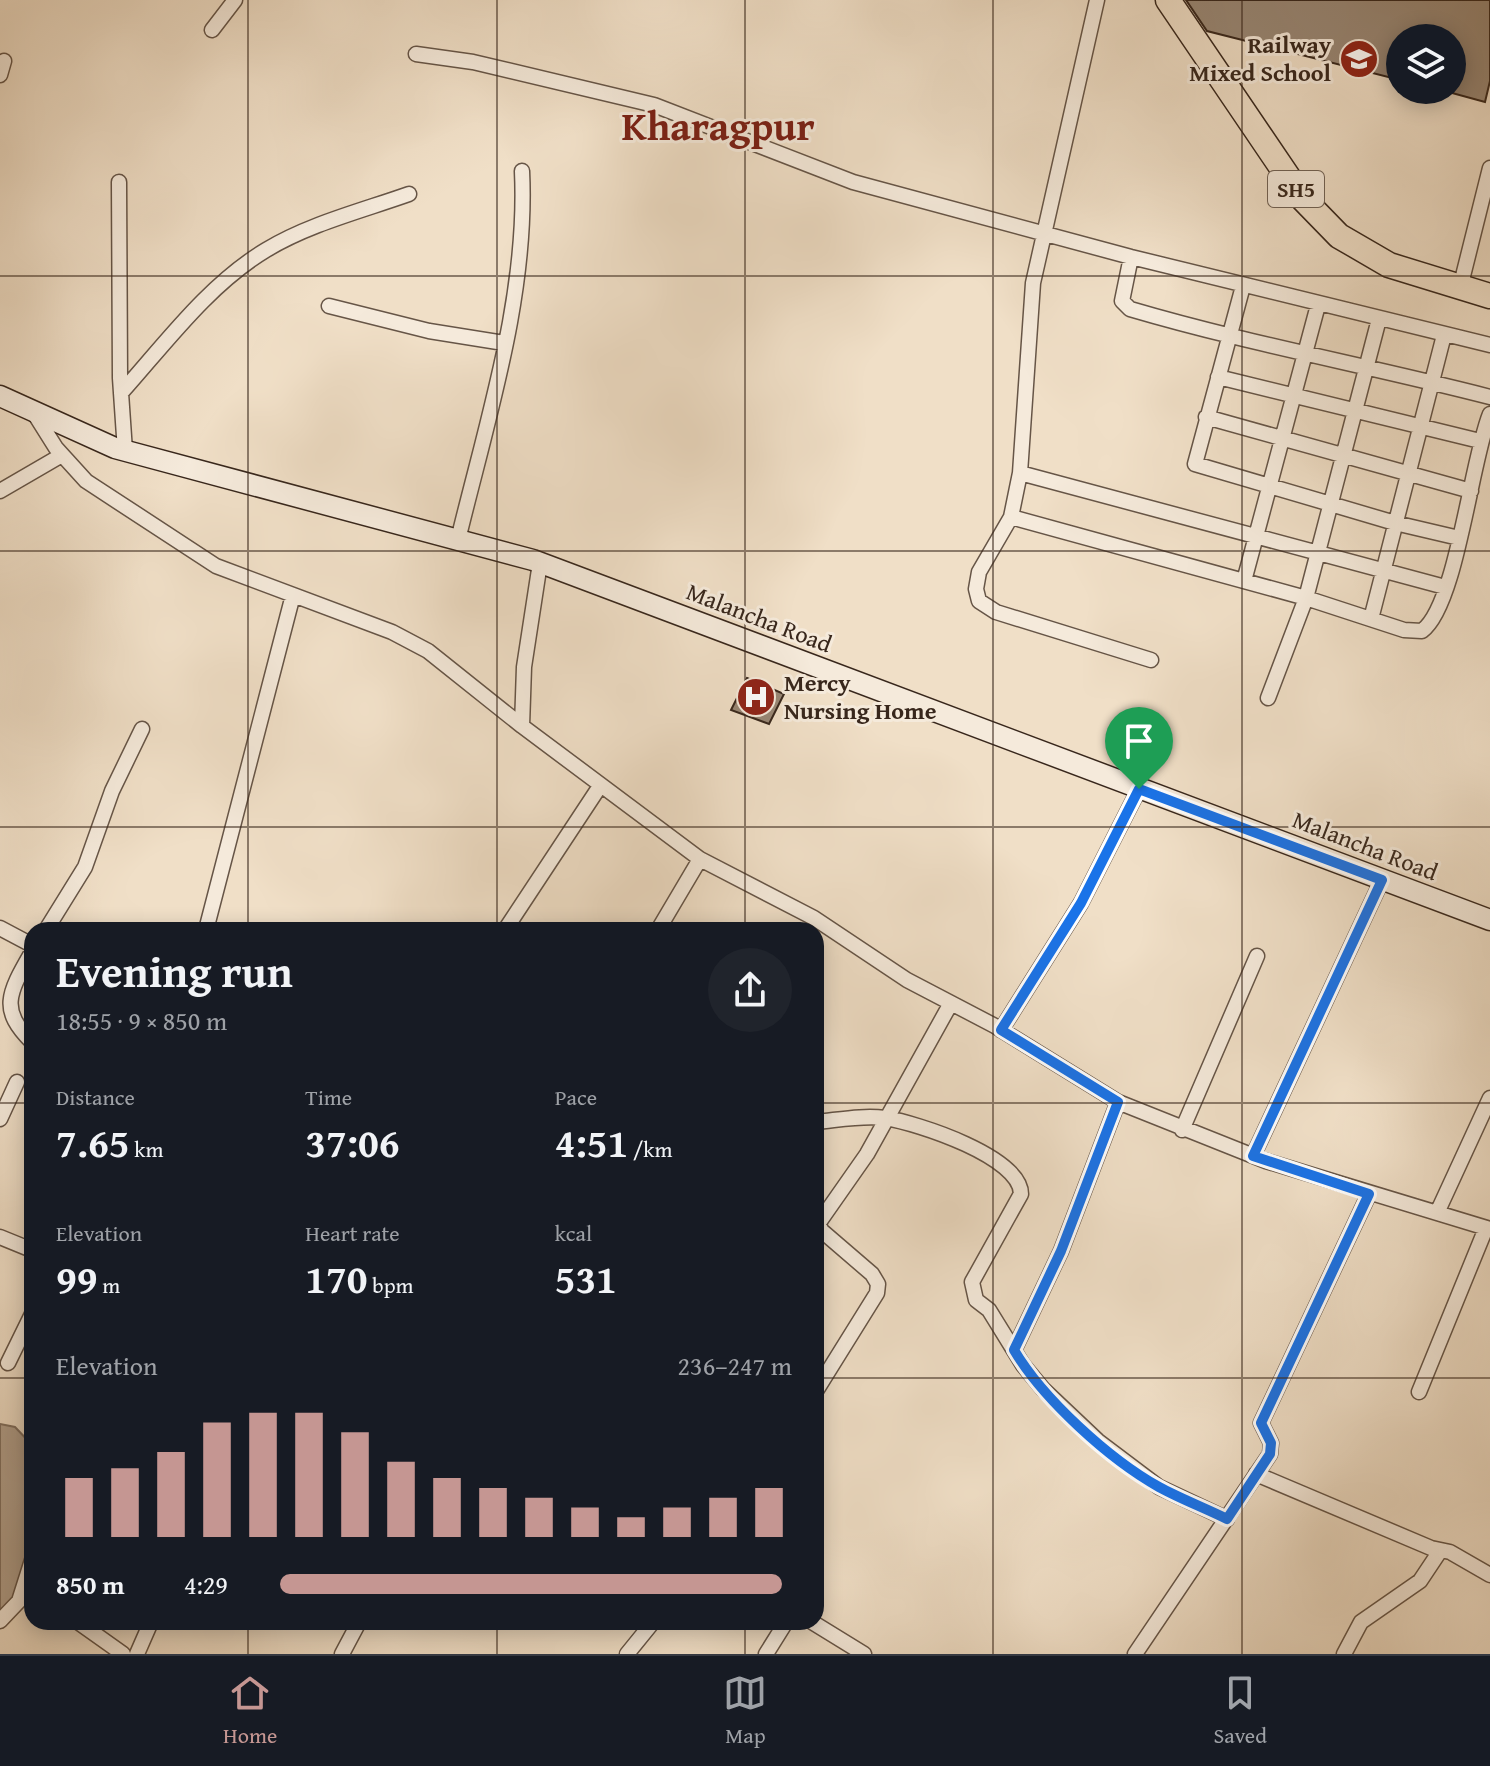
<!DOCTYPE html>
<meta charset="utf-8">
<style>
body{margin:0;font-family:"Gentium Book Plus",serif;background:#20242c;color:#f1f3f6;height:100vh;display:flex;flex-direction:column;font-size:30px;white-space:nowrap}
*{box-sizing:border-box;margin:0}
p{font-size:26px;color:#9ea1a6}
.icon{flex:none;width:44px;height:44px;fill:none;stroke:currentColor;stroke-width:2;stroke-linecap:round;stroke-linejoin:round}
.map{position:relative;flex:1;overflow:hidden}
.side{position:absolute;left:24px;top:922px;width:800px;height:708px;display:flex;flex-direction:column;background:#171b24;border-radius:24px;box-shadow:0 4px 20px #0003}
.side>*{flex:none}
.buttons{position:absolute;left:1386px;top:24px;display:grid;gap:16px}
.buttons a{display:grid;place-items:center;width:80px;height:80px;border-radius:50%;background:#171b24;box-shadow:0 4px 20px #0003;font-size:40px}
.pin{position:absolute;display:grid;place-items:center;width:68px;height:68px;color:#fff;margin:-82px -34px;border-radius:50% 50% 50% 0;rotate:-45deg;box-shadow:0 0 8px #0007}
.pin .icon{rotate:45deg}
.round{display:grid;place-items:center;flex:none;width:84px;height:84px;border-radius:42px;background:#20242c}
.headline{display:flex;align-items:center;justify-content:space-between;height:136px;padding:0 32px}
h1{font-size:44px;font-weight:600;line-height:60px}
.figures{display:grid;grid-template-columns:repeat(3,1fr);gap:12px;height:136px;padding:8px 32px}
.figures div{display:grid;align-content:center}
.figures b{font-size:40px;font-weight:600}
.figures small{font-size:22px;font-weight:400}
.figures p{font-size:22px}
.chart{height:224px;padding:16px 32px}
.chart p{display:flex;justify-content:space-between}
.chart svg{width:100%;height:144px;margin-top:8px;stroke:#c59692;stroke-width:6}
ul{padding:0 32px;list-style:none;font-size:26px}
li{display:grid;grid-template-columns:128px 96px 1fr;align-items:center;height:60px}
li i{height:20px;border-radius:10px;background:#c59692}
.tab-bar{display:flex;justify-content:space-around;align-items:center;height:112px;border-top:2px solid #363941;background:#171b24;font-size:22px;color:#9ea1a6}
.tab-bar a{display:grid;justify-items:center;gap:4px}
.tab-bar .current{color:#c59692}
.map>svg:first-child{display:block}
.water{fill:#b1a08d;stroke:#817060;stroke-width:2}
.building{fill:#988775;stroke:#38271c;stroke-width:2}
.lines{fill:none;stroke-linecap:round;stroke-linejoin:round}
.street-casing{stroke:#665547;stroke-width:17}
.secondary-casing{stroke:#38271c;stroke-width:23}
.primary-casing{stroke:#38271c;stroke-width:27}
.street{stroke:#f5eadb;stroke-width:14}
.secondary{stroke:#f5eadb;stroke-width:20}
.primary{stroke:#f0dfc7;stroke-width:24}
.route-casing{stroke:#fff;stroke-width:16}
.route{stroke:#1a73e8;stroke-width:10}
.grid{fill:none;stroke:#38271c;stroke-width:2;stroke-opacity:0.55}
.labels{text-anchor:middle;stroke-width:6;stroke-linejoin:round;paint-order:stroke}
.shield{fill:#f5eadb;stroke:#716255;stroke-width:2}
.shield-label{font-size:22px;font-weight:bold;fill:#38271c}
.poi-label{font-size:24px;font-weight:bold;fill:#38271c;stroke:#f5eadb;text-anchor:end}
.street-label{font-size:24px;fill:#38271c;stroke:#f5eadb}
.town-label{font-size:40px;font-weight:bold;fill:#7a1f14;stroke:#f5eadb}
</style>
<div class="map">
<svg width="1490" height="1654" viewBox="0 0 1490 1654">
<rect width="100%" height="100%" fill="#f0dfc7"/>
<filter id="stains"><feTurbulence type="fractalNoise" baseFrequency=".0025" numOctaves="4"/><feColorMatrix values="0 0 0 0 .2 0 0 0 0 .09 0 0 0 0 .02 0 0 0 .5 -.17"/></filter>
<radialGradient id="worn" r=".72"><stop offset=".6" stop-color="#630" stop-opacity="0"/><stop offset="1" stop-color="#630" stop-opacity=".3"/></radialGradient>
<!-- water -->
<path class="water" d="M0 1424 15 1427 32 1445C32 1487 42 1586 0 1610Z"/>
<!-- building -->
<path class="building" d="M1186 0H1490V81L1485 102 1452 93V38H1400V80L1207 31Z
M747 678 784 694 769 724 731 710Z"/>
<g class="lines">
<!-- street casing -->
<g class="street-casing">
<path id="street" d="M1097 0 1033 283 1020 473 1011 517 979 572 976 589 979 601 996 612 1151 660
M212 30 235 0
M416 54 473 62 654 105 853 182 1131 257 1490 345
M0 75 4 61
M119 182 120 378 125 451
M1131 257 1122 301 1130 309C1249 344 1370 366 1490 397
M1243 286 1195 464 1395 523 1459 538
M1460 288 1490 168
M329 306 429 331 504 343
M1218 377 1480 441
M121 393C165 344 208 285 266 250 309 224 361 211 409 194
M34 413 56 448 86 481 216 566 392 632 428 651 522 726 700 859 814 918 907 980 995 1026 1118 1102 1266 1161 1490 1229
M1206 417 1471 491
M1020 473 1445 587
M0 491 62 455
M1011 517 1306 598 1404 630 1422 631C1457 605 1471 460 1490 414
M458 540C487 420 528 295 522 171
M1244 581 1318 305
M1371 619 1444 335
M1268 698 1306 598 1379 319
M522 726 524 667 540 563
M0 928 32 945
M46 930 85 867 112 791 142 729
M206 930 293 595
M505 930 600 786
M658 930 700 859
M32 952C7 995 0 1010 32 1042
M1001 1030 1081 903 1139 789
M0 1119 17 1082
M816 1122C838 1120 863 1115 885 1118 918 1123 1021 1157 1021 1194L972 1282 976 1300 989 1310 1023 1365 1043 1389 1098 1441 1159 1487 1227 1519
M1182 1130 1257 956
M1253 1156 1382 880
M1437 1213 1490 1098
M0 1237 32 1250
M1014 1350 1061 1251 1118 1102
M8 1363 32 1314
M816 1391 877 1293 878 1284 872 1274 822 1231 818 1224 867 1154 951 1003
M1419 1392 1486 1228
M1256 1474 1431 1548 1450 1552 1490 1575
M0 1621 19 1601 32 1560
M78 1622 123 1654
M812 1622 864 1654
M137 1654 151 1622
M342 1654 359 1622
M627 1654 653 1622
M766 1654 786 1622
M1135 1654 1270 1454 1271 1443 1261 1423 1369 1194
M1344 1654 1361 1622 1420 1581 1440 1551"/>
</g>
<!-- secondary casing -->
<g class="secondary-casing">
<path id="secondary" d="M0 396 115 448 533 560 1490 920"/>
</g>
<!-- primary casing -->
<g class="primary-casing">
<path id="primary" d="M1168 0 1303 199 1339 236 1389 265 1490 296"/>
</g>
<!-- street -->
<use href="#street" class="street"/>
<!-- secondary -->
<use href="#secondary" class="secondary"/>
<!-- primary -->
<use href="#primary" class="primary"/>
</g>
<g class="lines">
<!-- route casing -->
<g class="route-casing">
<path id="route" d="M1139 789 1382 880 1253 1156 1369 1194 1261 1423 1271 1443 1270 1454 1227 1519C1205 1508 1181 1499 1159 1487 1109 1459 1043 1399 1014 1350L1061 1251 1118 1102 1001 1030 1081 903Z"/>
</g>
<!-- route -->
<use href="#route" class="route"/>
</g>
<!-- grid -->
<path class="grid" d="M248 0V930M497 0V930M745 0V930M993 0V1654M1242 0V1654M0 276H1490M0 551H1490M0 827H1490M0 1103H32M816 1103H1490M0 1378H32M816 1378H1490M248 1622V1654M497 1622V1654M745 1622V1654"/>
<!-- icons -->
<defs>
<g id="school-disc" transform="scale(2)"><circle r="9.5" fill="#8f2418" stroke="#f5eadb"/><path d="M0-5L7-2L0 1L-7-2ZM-4 1L0 2.5L4 1V4Q0 6-4 4Z" fill="#fff"/></g>
<g id="hospital-disc" transform="scale(2)"><circle r="9.5" fill="#8f2418" stroke="#f5eadb"/><path d="M-5-5h3v3.5h4V-5h3V5h-3V1.5h-4V5h-3Z" fill="#fff"/></g>
</defs>
<g fill-rule="evenodd">
<use href="#school-disc" x="1359" y="59"/>
<use href="#hospital-disc" x="756" y="697"/>
</g>
<g class="labels">
<!-- shield labels -->
<rect class="shield" x="1268" y="171" width="56" height="36" rx="6"/>
<g class="shield-label">
<text x="1296" y="197">SH5</text>
</g>
<!-- poi labels -->
<g class="poi-label">
<text x="1331" y="53">Railway<tspan x="1331" dy="28">Mixed School</tspan></text>
<text x="784" y="691" text-anchor="start">Mercy<tspan x="784" dy="28">Nursing Home</tspan></text>
</g>
<!-- street labels -->
<g class="street-label">
<text transform="translate(759 618) rotate(21)" y="8">Malancha Road</text>
<text transform="translate(1365 846) rotate(21)" y="8">Malancha Road</text>
</g>
<!-- town labels -->
<g class="town-label">
<text x="718" y="140">Kharagpur</text>
</g>
</g>
<rect width="100%" height="100%" filter="url(#stains)"/>
<rect width="100%" height="100%" fill="url(#worn)"/>
</svg>
<div class="buttons">
<a><svg class="icon" aria-label="layers" viewBox="0 0 24 24"><path d="M12 4l9 5-9 5-9-5zM3 14l9 5 9-5"/></svg></a>
</div>
<div class="pin" style="left:1139px;top:789px;background:#1e9e55"><svg class="icon" aria-label="arrive" viewBox="0 0 24 24"><path d="M6 21V4h12l-3 4 3 4H6"/></svg></div>
<section class="side">
<div class="headline"><div><h1>Evening run</h1><p>18:55 · 9 × 850 m</p></div><a class="round"><svg class="icon" aria-label="share" viewBox="0 0 24 24"><path d="M12 15V3M7 8l5-5 5 5M5 13v7h14v-7"/></svg></a></div>
<div class="figures">
<div><p>Distance</p><b>7.65<small> km</small></b></div>
<div><p>Time</p><b>37:06</b></div>
<div><p>Pace</p><b>4:51<small> /km</small></b></div>
</div>
<div class="figures">
<div><p>Elevation</p><b>99<small> m</small></b></div>
<div><p>Heart rate</p><b>170<small> bpm</small></b></div>
<div><p>kcal</p><b>531</b></div>
</div>
<div class="chart"><p><span>Elevation</span>236–247 m</p>
<svg viewBox="0 0 160 44" preserveAspectRatio="none"><path d="M5 44V26M15 44V23M25 44V18M35 44V9M45 44V6M55 44V6M65 44V12M75 44V21M85 44V26M95 44V29M105 44V32M115 44V35M125 44V38M135 44V35M145 44V32M155 44V29"/></svg>
</div>
<ul>
<li><b>850 m</b>4:29<i style="width:98%"></i></li>
</ul>
</section>
</div>
<nav class="tab-bar">
<a class="current"><svg class="icon" aria-label="home" viewBox="0 0 24 24"><path d="M3 11l9-7 9 7M6 9v11h12V9"/></svg>Home</a>
<a><svg class="icon" aria-label="map" viewBox="0 0 24 24"><path d="M3 6l6-2 6 2 6-2v14l-6 2-6-2-6 2zM9 4v14M15 6v14"/></svg>Map</a>
<a><svg class="icon" aria-label="saved" viewBox="0 0 24 24"><path d="M7 4h10v16l-5-4-5 4z"/></svg>Saved</a>
</nav>
